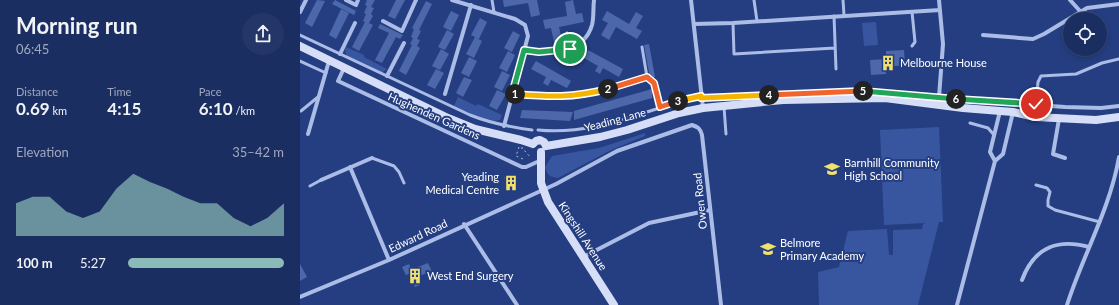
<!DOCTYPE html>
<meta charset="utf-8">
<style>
body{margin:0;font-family:Lato,sans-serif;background:#243667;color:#f1f3f6;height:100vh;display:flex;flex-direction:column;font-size:15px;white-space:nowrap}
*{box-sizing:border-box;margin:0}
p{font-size:13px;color:#a0a8bd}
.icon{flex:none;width:22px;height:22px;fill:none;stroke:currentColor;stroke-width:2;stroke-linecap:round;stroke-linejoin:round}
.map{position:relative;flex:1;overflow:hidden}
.drawer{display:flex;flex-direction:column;background:#1b2e61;width:300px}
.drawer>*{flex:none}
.buttons{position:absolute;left:763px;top:12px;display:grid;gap:8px}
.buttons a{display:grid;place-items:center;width:44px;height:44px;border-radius:50%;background:#1b2e61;box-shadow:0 2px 6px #0003,0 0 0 1px #394a76;font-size:20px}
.pin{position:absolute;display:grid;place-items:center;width:34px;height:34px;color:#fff;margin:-17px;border:2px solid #fff;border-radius:50%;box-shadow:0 1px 4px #0007}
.km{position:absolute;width:20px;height:20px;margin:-10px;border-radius:50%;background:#222;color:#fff;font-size:11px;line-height:20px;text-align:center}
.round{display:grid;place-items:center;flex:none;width:42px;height:42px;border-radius:21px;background:#243667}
.headline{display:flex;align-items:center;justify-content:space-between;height:68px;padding:0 16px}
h1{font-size:22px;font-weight:700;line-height:30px}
.stats{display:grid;grid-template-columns:repeat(3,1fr);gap:6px;height:68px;padding:4px 16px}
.stats div{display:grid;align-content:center}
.stats b{font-size:17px;font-weight:700}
.stats small{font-size:11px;font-weight:400}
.stats p{font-size:11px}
.chart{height:112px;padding:8px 16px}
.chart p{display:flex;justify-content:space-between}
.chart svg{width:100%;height:72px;margin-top:4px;fill:#8bbbb9;opacity:.7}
ul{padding:0 16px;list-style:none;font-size:13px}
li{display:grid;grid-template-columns:64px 48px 1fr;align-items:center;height:30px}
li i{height:10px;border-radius:5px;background:#8bbbb9}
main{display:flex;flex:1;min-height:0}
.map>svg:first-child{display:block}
.green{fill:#38569f}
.building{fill:#4c68aa}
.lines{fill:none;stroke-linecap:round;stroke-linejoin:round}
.path{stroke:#abbde7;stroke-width:1;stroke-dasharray:2 3;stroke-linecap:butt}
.lane{stroke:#abbde7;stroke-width:3}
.street{stroke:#abbde7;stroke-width:4}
.secondary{stroke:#d5def6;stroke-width:8}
.split-1-casing{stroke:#fff;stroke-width:8}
.split-2-casing{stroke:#fff;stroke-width:8}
.split-3-casing{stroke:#fff;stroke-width:8}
.split-4-casing{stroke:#fff;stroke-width:8}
.split-5-casing{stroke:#fff;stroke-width:8}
.split-6-casing{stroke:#fff;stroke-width:8}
.split-7-casing{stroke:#fff;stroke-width:8}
.split-1{stroke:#22a559;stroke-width:5}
.split-2{stroke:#f5b400;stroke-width:5}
.split-3{stroke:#f0652b;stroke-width:5}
.split-4{stroke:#f5b400;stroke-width:5}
.split-5{stroke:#f0652b;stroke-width:5}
.split-6{stroke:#22a559;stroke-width:5}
.split-7{stroke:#22a559;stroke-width:5}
.labels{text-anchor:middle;stroke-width:4;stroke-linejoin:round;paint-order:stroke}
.poi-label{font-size:11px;fill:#fff;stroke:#243e81;text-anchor:start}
.street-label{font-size:11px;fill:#fff;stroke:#243e81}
</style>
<main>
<section class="drawer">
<div class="headline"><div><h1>Morning run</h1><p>06:45</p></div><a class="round"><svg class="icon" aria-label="share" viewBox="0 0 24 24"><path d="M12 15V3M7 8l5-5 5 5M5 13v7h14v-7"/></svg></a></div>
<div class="stats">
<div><p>Distance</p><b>0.69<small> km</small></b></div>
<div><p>Time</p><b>4:15</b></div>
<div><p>Pace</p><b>6:10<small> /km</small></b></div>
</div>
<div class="chart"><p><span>Elevation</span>35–42 m</p>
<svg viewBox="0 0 160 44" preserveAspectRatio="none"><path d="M0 44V24L10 20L20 20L30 29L40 33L50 29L60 15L70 6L80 11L90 15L100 20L110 24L120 24L130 33L140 38L150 33L160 24V44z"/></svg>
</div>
<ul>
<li><b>100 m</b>5:27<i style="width:100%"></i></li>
</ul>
</section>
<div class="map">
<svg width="819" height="305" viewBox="0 0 819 305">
<rect width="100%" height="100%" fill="#243e81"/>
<!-- green -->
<path class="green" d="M576 22 578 45 564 46 562 23Z
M46 47 64 55V57L87 69 83 72H81L47 56 45 51Z
M158 97 176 106 178 104 202 115 200 120C189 124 165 111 154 106Z
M639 127 643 222H639L618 305H519L518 272 539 267 548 231 587 229 589 255H593V230L622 229 623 224 626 223 584 225 580 130Z
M345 133V136L311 150 258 178C250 177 247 175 245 167L252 156 299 148Z"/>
<!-- building -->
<path class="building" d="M17 0 25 1 12 27 5 23Z
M35 0 56 11 54 15 32 4Z
M67 0H75L71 7 74 8 71 14 73 16 69 23 73 25 59 51 52 47 65 22 63 21 66 14 64 13 67 6 65 5Z
M96 0H105L95 19 88 16Z
M203 0H237L240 15 231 17 228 3 204 7Z
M273 0 276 14 282 13 284 22 259 27 262 41 254 42 251 28 245 29 243 20 267 16 265 2Z
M126 1 132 4 119 30 121 31 117 39 120 40 117 46 120 48 106 75 99 71 112 45 110 44 113 38 111 37 114 29 112 28Z
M41 9 49 13 36 39 29 35Z
M151 11 159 15 151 31 143 27Z
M307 11 329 24 336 12 343 16 336 28 342 31 337 39 316 27 309 40 301 35 308 23 302 20Z
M180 18 187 22 179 39 171 35Z
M80 24 103 35 100 39 96 37 82 63 75 60 89 33 78 28Z
M147 30 154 34 145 50 138 47Z
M213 31 220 35 212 52 204 48Z
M175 37 182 41 174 58 166 54Z
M349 44 355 77 350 78 344 45Z
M141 49 149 54 140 70 132 66Z
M288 50 323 69 319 77 303 68 300 74 295 71 298 66 284 58Z
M604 50 605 65 586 67V74L571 75 570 60 586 59V51Z
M208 51 215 55 207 72 199 68Z
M169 57 177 61 169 77 161 73Z
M236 61 271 81 267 88 251 80 248 86 243 83 246 77 231 69Z
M136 69 144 73 135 89 127 85Z
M202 71 210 75 202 91 194 87Z
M164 77 172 80 163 97 156 93Z
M352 89V98L274 120V111Z
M197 90 206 94 197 110 189 106Z
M222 110 273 112 270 121 220 118Z
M211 175 212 178 213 177 217 188 208 191 204 177Z
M128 263 135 278 130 280 127 273 117 277 120 285 115 287 109 274 106 275 102 267 109 264 113 273 119 270 118 267Z
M0 264 7 277 0 281Z"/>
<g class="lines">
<!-- path -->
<path class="path" d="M350 80 354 83 359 103
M219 147 216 156 223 159 224 161
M222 147V149L224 150 231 158"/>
<!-- lane -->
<path class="lane" d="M192 0 194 12
M454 0 457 21
M543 0 544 15
M612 12 615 42 612 46
M534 16 536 69
M433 23 434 54 535 48
M267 33 270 49
M0 35 170 115C190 123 210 127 232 130
M0 61 26 73
M212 94C230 96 248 98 265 97 293 95 320 86 347 77L342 47
M736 104 738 82 741 76 776 74 802 63 819 59
M424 107 426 134
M1 111 18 97
M670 123 688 128 694 135
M238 130C296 136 346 109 401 96
M72 158 94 166 99 172 104 183
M736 185 747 188 750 192 748 200V206L755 210 800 222
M10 186 21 180"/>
<!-- street -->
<path class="street" d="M46 0 56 5 58 0
M152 0 215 19 225 25 228 36 204 126
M391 0 403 108
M639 0 643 44 639 97
M770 0 780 11
M0 12 6 0
M83 21 102 31 116 0
M394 24 433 23 640 10
M683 35 733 39 744 34 787 8 819 4
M224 50C248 54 284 54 292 25 294 17 293 8 294 0
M40 54 55 23
M44 68 38 81 222 167H226L237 162
M87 76 104 43
M145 94 171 5
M401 98 570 91 664 100 765 107 801 108 819 106
M700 111 690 152 695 161 703 154 713 112
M759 119 753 154 765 158
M8 134 29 61
M50 167 89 260
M21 180 72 158
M164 224 217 305
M283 257 349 223 410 210
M722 280C734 248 756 238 789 247
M0 297 89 260 256 184 317 151 392 125C398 127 400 128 402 135L421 305
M657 305 695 161
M767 305C783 255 810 209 819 157"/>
<!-- secondary -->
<path class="secondary" d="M0 46 148 118 175 129 221 140 233 144
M233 144 236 141 240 140 244 142 246 146
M246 146 300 137 327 130 379 113 403 108 483 100 585 98 663 108 713 112 735 117 796 120 819 117
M241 152V183L248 202 314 305"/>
</g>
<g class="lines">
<!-- split-1 casing -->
<g class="split-1-casing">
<path id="split-1" d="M215 94H212L224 50 239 52 270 49"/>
</g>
<!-- split-2 casing -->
<g class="split-2-casing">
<path id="split-2" d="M215 94C251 97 272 98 308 89"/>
</g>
<!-- split-3 casing -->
<g class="split-3-casing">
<path id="split-3" d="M308 89 347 77 354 83 360 107 378 101"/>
</g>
<!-- split-4 casing -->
<g class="split-4-casing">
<path id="split-4" d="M378 101 401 96V98L469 95"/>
</g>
<!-- split-5 casing -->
<g class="split-5-casing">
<path id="split-5" d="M469 95 563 91"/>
</g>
<!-- split-6 casing -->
<g class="split-6-casing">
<path id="split-6" d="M563 91 656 99"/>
</g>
<!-- split-7 casing -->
<g class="split-7-casing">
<path id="split-7" d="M656 99 736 104"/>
</g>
<!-- split-1 -->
<use href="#split-1" class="split-1"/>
<!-- split-2 -->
<use href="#split-2" class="split-2"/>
<!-- split-3 -->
<use href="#split-3" class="split-3"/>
<!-- split-4 -->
<use href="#split-4" class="split-4"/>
<!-- split-5 -->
<use href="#split-5" class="split-5"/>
<!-- split-6 -->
<use href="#split-6" class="split-6"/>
<!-- split-7 -->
<use href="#split-7" class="split-7"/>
</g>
<!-- icons -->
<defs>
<g id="building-bare" transform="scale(1.2)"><path d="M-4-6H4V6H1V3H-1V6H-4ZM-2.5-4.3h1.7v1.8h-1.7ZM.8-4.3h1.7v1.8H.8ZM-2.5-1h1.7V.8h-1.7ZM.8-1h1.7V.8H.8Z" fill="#f1df6e" stroke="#243e81" stroke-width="2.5" paint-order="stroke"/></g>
<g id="school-bare" transform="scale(1.2)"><path d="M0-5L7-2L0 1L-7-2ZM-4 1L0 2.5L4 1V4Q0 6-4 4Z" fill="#f1df6e" stroke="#243e81" stroke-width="2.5" paint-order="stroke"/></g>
</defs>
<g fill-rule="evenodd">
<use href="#building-bare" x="588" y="63"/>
<use href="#school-bare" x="532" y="169"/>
<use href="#building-bare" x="211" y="183"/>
<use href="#school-bare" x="468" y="249"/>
<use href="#building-bare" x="115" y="276"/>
</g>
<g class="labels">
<!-- poi labels -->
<g class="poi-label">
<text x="600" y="67">Melbourne House</text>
<text x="544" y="167">Barnhill Community<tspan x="544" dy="13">High School</tspan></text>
<text x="199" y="181" text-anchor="end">Yeading<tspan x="199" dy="13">Medical Centre</tspan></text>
<text x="480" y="247">Belmore<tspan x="480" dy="13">Primary Academy</tspan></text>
<text x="127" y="280">West End Surgery</text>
</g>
<!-- street labels -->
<g class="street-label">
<text transform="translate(134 116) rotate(24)" y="4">Hughenden Gardens</text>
<text transform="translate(315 120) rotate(-15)" y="4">Yeading Lane</text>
<text transform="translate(400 201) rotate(-96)" y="4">Owen Road</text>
<text transform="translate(118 236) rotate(-25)" y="4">Edward Road</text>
<text transform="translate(283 236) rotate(57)" y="4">Kingshill Avenue</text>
</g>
</g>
</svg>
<div class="buttons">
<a><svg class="icon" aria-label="locate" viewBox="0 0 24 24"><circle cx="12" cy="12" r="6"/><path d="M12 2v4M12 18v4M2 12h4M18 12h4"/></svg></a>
</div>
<div class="pin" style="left:270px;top:49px;background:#1e9e55"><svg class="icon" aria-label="arrive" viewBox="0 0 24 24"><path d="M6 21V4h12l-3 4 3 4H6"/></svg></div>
<div class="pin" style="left:736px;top:104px;background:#d93025"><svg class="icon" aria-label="check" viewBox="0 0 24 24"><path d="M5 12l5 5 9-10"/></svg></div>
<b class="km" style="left:215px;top:94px">1</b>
<b class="km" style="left:308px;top:89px">2</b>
<b class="km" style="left:378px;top:101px">3</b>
<b class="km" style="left:469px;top:95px">4</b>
<b class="km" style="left:563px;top:91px">5</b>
<b class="km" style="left:656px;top:99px">6</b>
</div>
</main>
